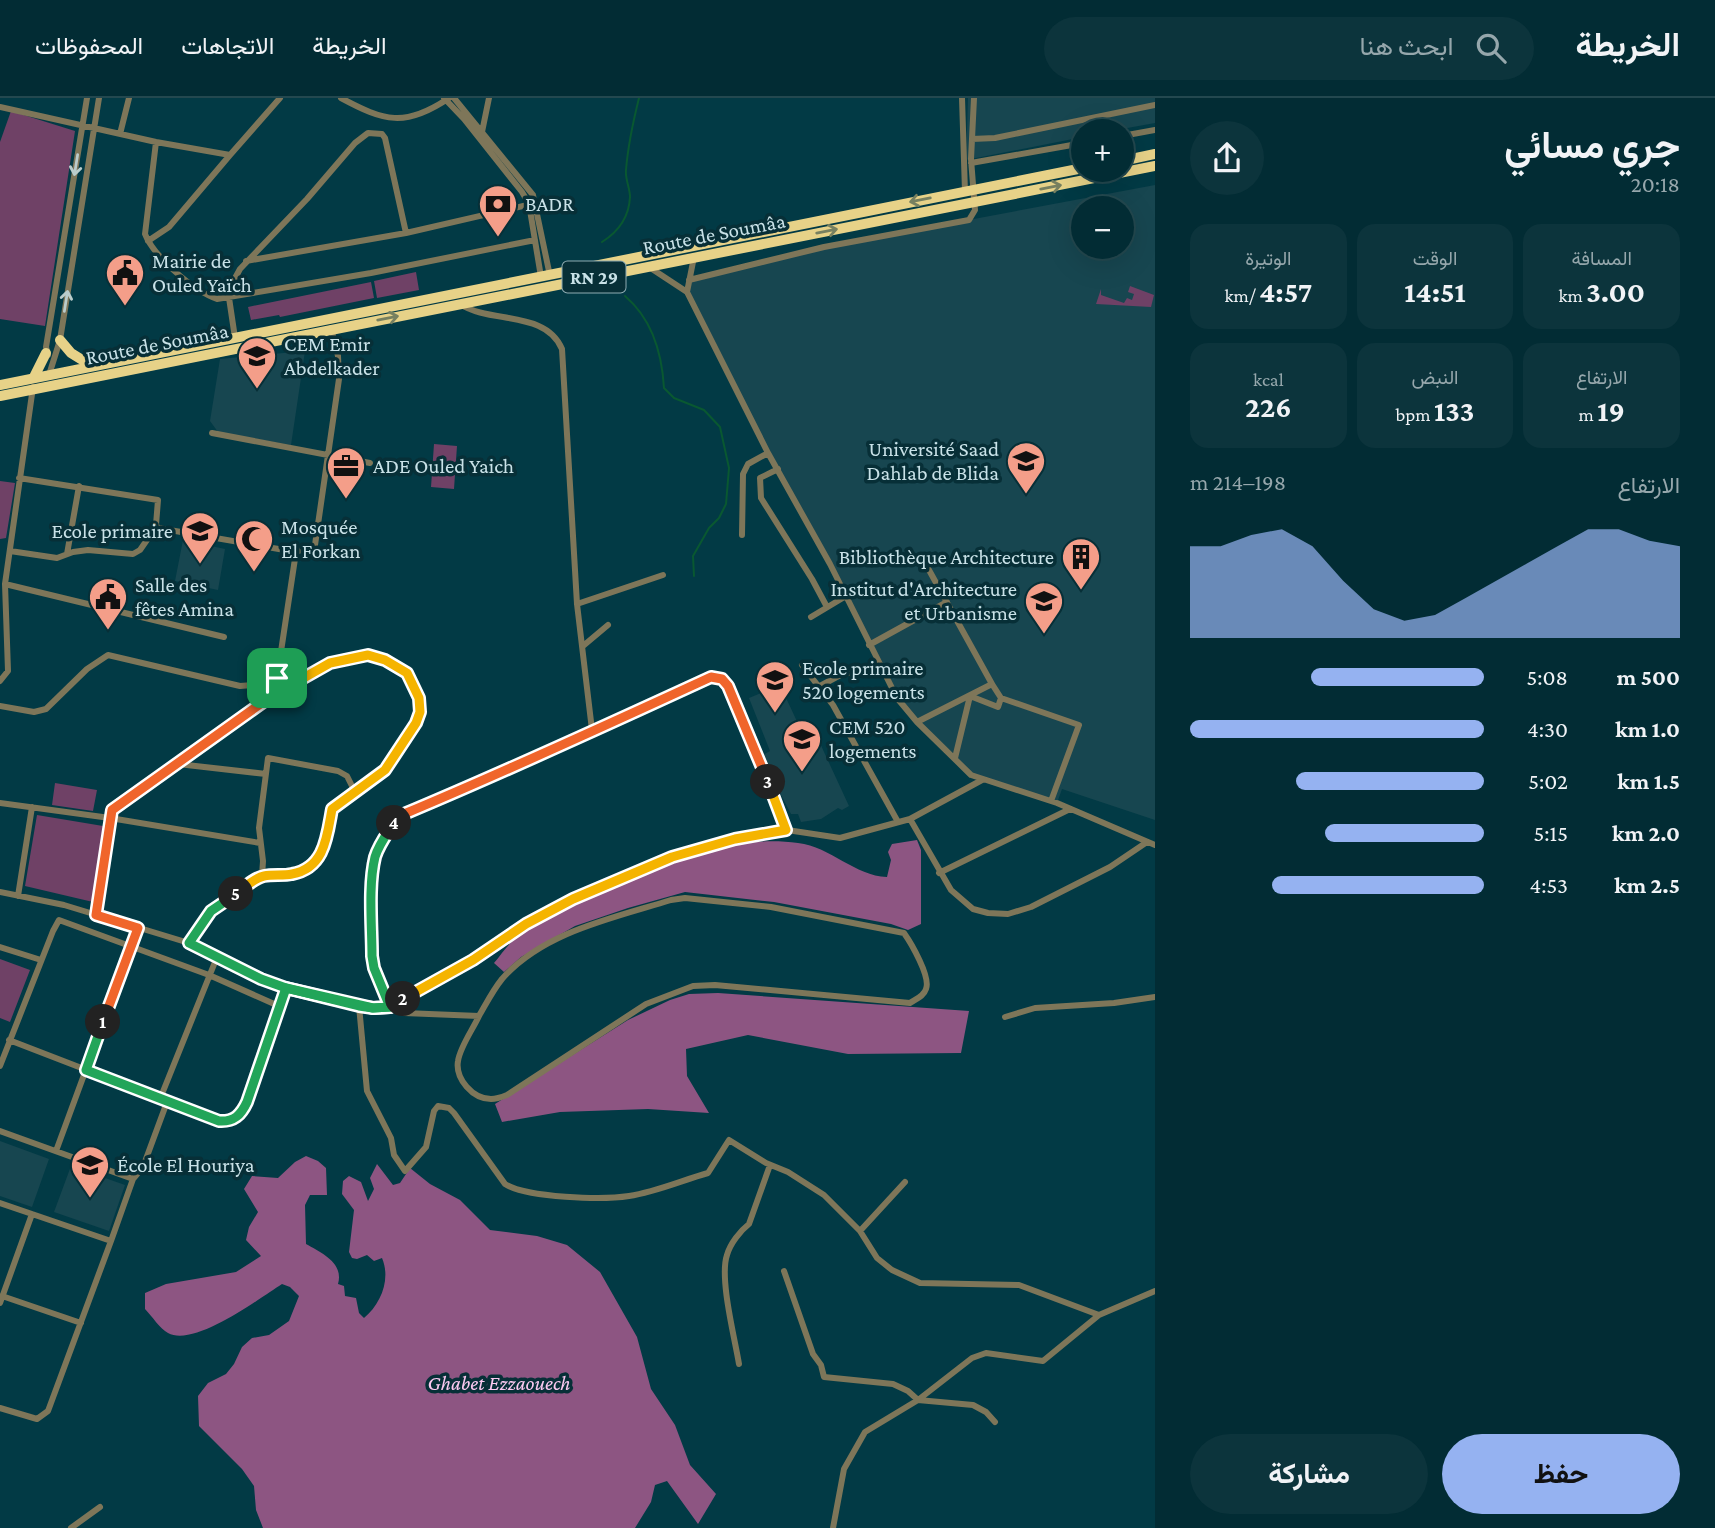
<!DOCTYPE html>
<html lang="ar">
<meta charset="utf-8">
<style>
body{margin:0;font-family:"Crimson Pro",Vazirmatn,serif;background:#0c343c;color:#f1f3f6;direction:rtl;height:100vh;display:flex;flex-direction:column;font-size:26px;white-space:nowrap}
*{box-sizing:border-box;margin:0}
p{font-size:23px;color:#96a7ac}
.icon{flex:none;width:38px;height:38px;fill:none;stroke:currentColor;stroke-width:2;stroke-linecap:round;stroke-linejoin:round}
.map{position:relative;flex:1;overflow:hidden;direction:ltr}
.details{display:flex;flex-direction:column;background:#022c34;width:560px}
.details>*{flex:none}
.fabs{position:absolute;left:1071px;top:21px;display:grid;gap:14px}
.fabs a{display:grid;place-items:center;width:63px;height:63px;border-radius:50%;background:#022c34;box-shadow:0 7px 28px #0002,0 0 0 2px #23484f;font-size:35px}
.pin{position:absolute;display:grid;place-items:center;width:60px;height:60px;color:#fff;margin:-30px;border-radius:14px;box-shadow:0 4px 10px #0006}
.km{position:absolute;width:35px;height:35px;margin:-18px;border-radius:50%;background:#222;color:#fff;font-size:19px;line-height:35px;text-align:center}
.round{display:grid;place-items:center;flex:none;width:74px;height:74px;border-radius:37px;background:#0c343c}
.head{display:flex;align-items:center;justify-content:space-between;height:119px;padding:0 35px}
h1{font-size:38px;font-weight:700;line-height:52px}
.metrics{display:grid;grid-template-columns:repeat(3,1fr);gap:10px;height:119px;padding:7px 35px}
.metrics div{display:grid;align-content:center;border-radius:18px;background:#0c343c;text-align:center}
.metrics b{font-size:30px;font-weight:700}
.metrics small{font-size:19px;font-weight:400}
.metrics p{font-size:19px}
.chart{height:196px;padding:14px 35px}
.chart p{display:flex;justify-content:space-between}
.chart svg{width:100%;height:126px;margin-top:7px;fill:#95b2f1;opacity:.7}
.cta{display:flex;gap:14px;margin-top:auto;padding:14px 35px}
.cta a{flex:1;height:80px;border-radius:42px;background:#95b2f1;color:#111;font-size:28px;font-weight:700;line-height:80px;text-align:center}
.cta a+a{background:#0c343c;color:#f1f3f6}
ul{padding:0 35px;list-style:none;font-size:23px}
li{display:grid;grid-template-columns:112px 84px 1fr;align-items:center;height:52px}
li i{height:18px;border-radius:9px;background:#95b2f1}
header{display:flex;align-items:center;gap:42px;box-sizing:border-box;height:98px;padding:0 35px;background:#022c34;border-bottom:2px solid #23484f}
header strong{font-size:33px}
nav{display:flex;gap:38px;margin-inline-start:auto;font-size:24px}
.search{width:490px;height:63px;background:#0c343c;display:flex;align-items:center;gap:18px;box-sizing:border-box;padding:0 24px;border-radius:38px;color:#96a7ac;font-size:26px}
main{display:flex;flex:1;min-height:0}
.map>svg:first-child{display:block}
.built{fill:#174650;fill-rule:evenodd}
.green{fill:#6f4166}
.forest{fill:#8d5582}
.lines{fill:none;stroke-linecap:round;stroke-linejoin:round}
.stream{stroke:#095831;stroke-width:2}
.minor{stroke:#7e7659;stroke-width:6}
.highway{stroke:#e7d288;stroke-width:10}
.oneway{stroke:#bacccb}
.oneway2{stroke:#778060}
.split-1-casing{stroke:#fff;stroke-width:14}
.split-2-casing{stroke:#fff;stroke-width:14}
.split-3-casing{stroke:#fff;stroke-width:14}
.split-4-casing{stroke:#fff;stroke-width:14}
.split-5-casing{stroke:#fff;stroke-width:14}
.split-6-casing{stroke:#fff;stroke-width:14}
.split-1{stroke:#f0652b;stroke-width:9}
.split-2{stroke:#22a559;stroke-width:9}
.split-3{stroke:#f5b400;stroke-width:9}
.split-4{stroke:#f0652b;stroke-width:9}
.split-5{stroke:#22a559;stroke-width:9}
.split-6{stroke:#f5b400;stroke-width:9}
.labels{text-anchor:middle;stroke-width:7;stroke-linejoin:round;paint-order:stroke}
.shield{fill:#072f37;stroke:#8facb3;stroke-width:2}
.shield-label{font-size:19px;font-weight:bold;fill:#c9e2e8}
.poi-label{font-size:21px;fill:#c9e2e8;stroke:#072f37;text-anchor:start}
.street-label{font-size:21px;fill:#c9e2e8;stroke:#072f37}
.park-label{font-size:21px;font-style:italic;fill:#fccaf1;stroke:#072f37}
</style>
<header>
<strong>الخريطة</strong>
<div class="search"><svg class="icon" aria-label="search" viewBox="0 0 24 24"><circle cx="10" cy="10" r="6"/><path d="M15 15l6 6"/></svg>ابحث هنا</div>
<nav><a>الخريطة</a><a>الاتجاهات</a><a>المحفوظات</a></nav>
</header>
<main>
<section class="details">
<div class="head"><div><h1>جري مسائي</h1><p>20:18</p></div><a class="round"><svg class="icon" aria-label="share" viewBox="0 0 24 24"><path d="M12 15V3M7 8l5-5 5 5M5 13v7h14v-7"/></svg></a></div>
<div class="metrics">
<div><p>المسافة</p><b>3.00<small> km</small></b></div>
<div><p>الوقت</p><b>14:51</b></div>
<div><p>الوتيرة</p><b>4:57<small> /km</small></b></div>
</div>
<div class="metrics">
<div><p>الارتفاع</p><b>19<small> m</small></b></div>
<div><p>النبض</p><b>133<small> bpm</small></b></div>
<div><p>kcal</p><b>226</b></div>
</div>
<div class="chart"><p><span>الارتفاع</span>198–214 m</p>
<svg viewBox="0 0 160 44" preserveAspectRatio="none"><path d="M0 44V12L10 12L20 8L30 6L40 12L50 24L60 34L70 38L80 36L90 30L100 24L110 18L120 12L130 6L140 6L150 10L160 12V44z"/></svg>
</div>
<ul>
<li><b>500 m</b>5:08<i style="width:59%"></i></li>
<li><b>1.0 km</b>4:30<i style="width:100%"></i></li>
<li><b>1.5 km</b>5:02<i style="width:64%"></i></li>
<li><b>2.0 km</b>5:15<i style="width:54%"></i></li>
<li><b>2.5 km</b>4:53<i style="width:72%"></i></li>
</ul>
<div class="cta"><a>حفظ</a><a>مشاركة</a></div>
</section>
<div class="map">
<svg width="1155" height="1430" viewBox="0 0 1155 1430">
<rect width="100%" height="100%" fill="#023a45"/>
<!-- built -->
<path class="built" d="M968 0H1155V25L1111 33H1083V39L966 62Z
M1155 87V722L1062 691 1057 705 971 677 897 600 687 194 689 182 824 149ZM1083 110H1122V149H1083Z
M305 253 291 347 218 334 210 323 220 261Z
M183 442 225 451 218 492 175 483Z
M780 587 801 632 812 628 849 708 842 712 838 710 821 721 801 724 798 716H791L761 658 770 653 749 600Z
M0 1043 49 1061 32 1109 0 1098Z
M71 1068 125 1087 109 1133 54 1114Z"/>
<!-- green -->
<path class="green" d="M11 13 75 33 45 228 0 221V44Z
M416 174 419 192 377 200 374 183Z
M371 184 374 200 280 219 279 217 251 222 248 209Z
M1130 188 1154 197 1151 209 1096 206 1101 191V197L1124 205 1127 200 1132 202 1134 196 1128 194Z
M434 346 457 348 454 391 431 389Z
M0 383 15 385 6 440 0 441Z
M55 685 97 692 93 713 52 707Z
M37 717 103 728 93 804 25 788Z
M0 861 30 872 10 924 0 920Z"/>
<!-- forest -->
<path class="forest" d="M917 742 921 752V826L908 832 891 826 774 804 685 794 628 810 575 828 521 859 504 874 494 865C501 857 507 847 515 841 550 813 592 795 633 779 686 758 740 737 798 745 831 749 855 778 887 779L891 762 888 754 892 746Z
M718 895 969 913 961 955 848 956 748 937 686 951 687 978 709 1015 648 1011 560 1014 502 1024 495 1006 628 922 670 902 689 896Z
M306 1058 318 1063 326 1070 327 1097H310L305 1107 306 1146C322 1155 344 1165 338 1186L344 1188 345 1198 356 1200 359 1215 364 1220C381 1206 391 1181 382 1160L374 1163 367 1157 357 1161 352 1160 349 1154 354 1112 342 1096 343 1083 349 1078 361 1084 368 1103 374 1091 370 1080 377 1066 393 1087 400 1085 410 1070 430 1086 460 1102 490 1132 537 1138 567 1147 600 1174 637 1239 651 1291 675 1327 690 1367 716 1396 698 1426 667 1383 655 1387 651 1404 635 1430H263L256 1412 254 1388 242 1371 199 1328 198 1298 208 1285 226 1276 234 1266 242 1249 252 1240 269 1237 289 1223 299 1198 290 1189 282 1186C260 1200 194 1250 168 1235 160 1231 152 1218 145 1211V1195L166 1186 236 1174 261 1158 246 1142 249 1129 258 1114 244 1091 252 1078 278 1080 295 1064Z"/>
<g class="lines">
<!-- stream -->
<path class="stream" d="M602 144C618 134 629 119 630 99 630 90 625 81 626 72 628 47 633 24 639 0
M625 198C652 221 662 255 664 290L674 300 704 312 720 329 729 370 726 406 719 420 709 430 693 458 694 478"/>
<!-- minor -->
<path class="minor" d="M341 0C384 23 405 30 449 0
M444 0 464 21 522 94 529 106 541 179
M454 0 533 97 550 178
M962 0 965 94
M0 9 156 44 230 57 280 0
M482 34 489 0
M120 36 129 0
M1122 38 1155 32
M972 41 995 40 1155 7
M156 44 145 136C154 159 194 193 217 201L371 175 535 142
M971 65 1083 45
M148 143 169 129 230 57
M246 163 406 135 536 105
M649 169 687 194 768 355 830 466 897 600 917 624 971 677 1057 705 1155 747
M689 182 824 149 969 122 975 112 971 61 974 0
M687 194 694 159
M460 206C490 226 546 212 562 251L577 506 592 632
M235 240 228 193 240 171 307 101 355 45 368 35 382 36 385 40 406 135
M48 257 46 249 87 0
M49 277 60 242 99 0
M212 335 370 365
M778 371 760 380 761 400 812 481 827 509
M19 380 158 402 156 427 158 430 296 454 315 447 339 281 338 258 331 230
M742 437 743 376 748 366 768 355
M10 453 57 460 73 454 88 452 133 456 140 452 156 429
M67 456 79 388
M924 463 992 586
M5 486 224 539
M577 506 663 477
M811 519 846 498
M869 547 947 504
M583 548 608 527
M802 567 833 607 898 724
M277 580 296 454
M0 583 8 573 5 486 33 289
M820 588 844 575H869L882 571
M0 608 34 614 46 611 87 571 108 557 240 588 268 586 272 581 277 580 282 583 284 591 279 596 269 593 268 586
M917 624 992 586 1001 600 1079 627 1051 703
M955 660 970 598 998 609 1001 600
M178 666 266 676
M0 705 110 720 113 709 178 666 273 597
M910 721 951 792 973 811 988 815 1008 816 1031 809 1110 769 1147 744
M939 775 1070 711
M262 778C321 774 321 765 332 711L385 672 416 625 420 614V600L407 575 385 562 368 557 330 565 284 591
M0 794 64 807 189 845 261 881 286 890 359 908 373 910 390 909 473 862 526 826 573 801 672 759 735 741 787 732 840 740 910 721 982 682
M18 798 32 709
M96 817 110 720 260 745
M189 845 210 813 262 778 263 763 259 730 268 660 338 673 347 678 355 694
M0 849 41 862
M359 908 367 993 391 1040 394 1057 405 1073 426 1049 434 1013 438 1008 449 1010 454 1015 505 1086C527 1100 603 1102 629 1098 656 1094 683 1082 708 1075L729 1042 766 1065 788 1074 824 1097 860 1133 877 1160 892 1172 920 1185 1019 1187 1099 1217
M479 918C486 906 493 892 502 881 543 834 613 820 671 802L685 800 771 809 904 835C911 845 931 879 926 891 924 898 916 901 910 905L715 887 693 888 646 906 507 997C502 999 496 1001 491 1001 473 1001 455 981 458 963 460 949 473 931 479 918L404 915 390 909 374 870 372 858 373 778 375 758 381 744 396 723 404 716 499 676 554 649 711 579 722 581 728 588 787 732
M1005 919 1035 910 1114 905 1155 899
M9 942 219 1023C234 1024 241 1017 247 1004L286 890
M0 968 53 833 59 822 209 877 281 909
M160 1001 217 859
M0 1033 133 1081
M56 1053 138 830
M0 1105 32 1116 0 1205
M860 1133 905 1084
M111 1143 133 1081 143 1069 167 1004
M784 1173 813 1256 821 1267 824 1279 893 1286 908 1293 918 1302 973 1307 986 1314 995 1324
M2 1198 81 1225
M739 1266C735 1241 719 1180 727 1157 730 1146 740 1133 749 1126L770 1067
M0 1310 37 1321 48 1313 111 1143 32 1116
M71 1430 100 1409
M833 1430 844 1371 865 1334 918 1302 972 1260 986 1255 1043 1263 1099 1217 1155 1193"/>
<!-- highway -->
<path class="highway" d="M1122 63 1155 56
M60 242 71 255 92 268
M34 279 46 255
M0 287 1083 70
M0 298 1155 68"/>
</g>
<!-- one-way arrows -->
<defs><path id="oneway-shaft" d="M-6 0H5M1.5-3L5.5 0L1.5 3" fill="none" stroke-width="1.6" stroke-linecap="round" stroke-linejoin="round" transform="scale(1.75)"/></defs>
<g class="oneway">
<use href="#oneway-shaft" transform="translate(76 67) rotate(99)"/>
<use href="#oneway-shaft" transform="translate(66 203) rotate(-81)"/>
</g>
<g class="oneway2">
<use href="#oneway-shaft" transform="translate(1051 89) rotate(-11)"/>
<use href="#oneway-shaft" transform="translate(920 102) rotate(169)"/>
<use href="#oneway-shaft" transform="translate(827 133) rotate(-11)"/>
<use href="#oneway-shaft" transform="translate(388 220) rotate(-11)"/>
</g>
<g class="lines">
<!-- split-1 casing -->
<g class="split-1-casing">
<path id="split-1" d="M103 924 138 830 96 817 112 712 273 597 269 593 268 586 272 581 277 580"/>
</g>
<!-- split-2 casing -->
<g class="split-2-casing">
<path id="split-2" d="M103 924 86 972 219 1023C234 1024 241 1017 247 1004L286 890 373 910 390 909 403 901"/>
</g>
<!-- split-3 casing -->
<g class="split-3-casing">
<path id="split-3" d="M403 901 473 862 526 826 573 801 672 759 735 741 786 732 768 684"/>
</g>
<!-- split-4 casing -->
<g class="split-4-casing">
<path id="split-4" d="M394 725 404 716C507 673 609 626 711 579L722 581 728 588 768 684"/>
</g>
<!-- split-5 casing -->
<g class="split-5-casing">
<path id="split-5" d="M236 796 211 813 189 845 261 881 286 890 359 908 373 910 390 909 374 870 372 858C372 828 368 788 375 759 379 746 387 736 394 725"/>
</g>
<!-- split-6 casing -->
<g class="split-6-casing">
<path id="split-6" d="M236 796C244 790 254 780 264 778 273 776 283 778 292 776 325 770 327 738 332 711L385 672 416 625 420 614 419 600 407 575 385 562 368 557 330 565 284 591 282 583 277 580"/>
</g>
<!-- split-1 -->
<use href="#split-1" class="split-1"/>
<!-- split-2 -->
<use href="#split-2" class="split-2"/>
<!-- split-3 -->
<use href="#split-3" class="split-3"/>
<!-- split-4 -->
<use href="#split-4" class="split-4"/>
<!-- split-5 -->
<use href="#split-5" class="split-5"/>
<!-- split-6 -->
<use href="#split-6" class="split-6"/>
</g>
<!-- icons -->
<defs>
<g id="bank-pin" transform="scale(2.0125)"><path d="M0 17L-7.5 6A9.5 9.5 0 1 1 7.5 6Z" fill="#f49e89" stroke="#072f37"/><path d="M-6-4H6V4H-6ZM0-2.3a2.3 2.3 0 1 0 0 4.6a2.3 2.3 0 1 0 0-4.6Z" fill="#111"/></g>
<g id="civic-pin" transform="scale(2.0125)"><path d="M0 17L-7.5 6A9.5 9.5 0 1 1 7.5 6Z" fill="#f49e89" stroke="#072f37"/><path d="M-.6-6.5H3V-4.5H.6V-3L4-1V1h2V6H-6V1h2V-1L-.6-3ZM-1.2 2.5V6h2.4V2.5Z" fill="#111"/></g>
<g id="school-pin" transform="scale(2.0125)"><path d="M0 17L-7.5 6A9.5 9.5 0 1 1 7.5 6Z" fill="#f49e89" stroke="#072f37"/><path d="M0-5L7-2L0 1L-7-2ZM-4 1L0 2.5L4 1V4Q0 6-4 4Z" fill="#111"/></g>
<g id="university-pin" transform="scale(2.0125)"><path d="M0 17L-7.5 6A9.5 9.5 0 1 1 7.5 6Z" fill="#f49e89" stroke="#072f37"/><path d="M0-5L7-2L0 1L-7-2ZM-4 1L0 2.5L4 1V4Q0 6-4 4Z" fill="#111"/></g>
<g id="office-pin" transform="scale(2.0125)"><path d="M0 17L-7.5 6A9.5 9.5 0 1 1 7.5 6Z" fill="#f49e89" stroke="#072f37"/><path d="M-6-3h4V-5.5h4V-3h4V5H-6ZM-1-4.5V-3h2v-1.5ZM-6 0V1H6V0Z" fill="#111"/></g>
<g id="mosque-pin" transform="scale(2.0125)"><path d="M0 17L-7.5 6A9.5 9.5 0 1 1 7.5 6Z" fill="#f49e89" stroke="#072f37"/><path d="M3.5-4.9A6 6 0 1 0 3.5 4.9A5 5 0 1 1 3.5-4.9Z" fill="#111"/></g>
<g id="building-pin" transform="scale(2.0125)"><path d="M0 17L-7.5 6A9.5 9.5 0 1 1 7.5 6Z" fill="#f49e89" stroke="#072f37"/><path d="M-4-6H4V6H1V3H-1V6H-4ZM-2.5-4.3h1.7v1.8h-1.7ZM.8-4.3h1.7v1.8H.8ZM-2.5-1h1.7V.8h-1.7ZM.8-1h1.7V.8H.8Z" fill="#111"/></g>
</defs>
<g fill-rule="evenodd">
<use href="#bank-pin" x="498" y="106"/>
<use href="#civic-pin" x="125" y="175"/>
<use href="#school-pin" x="257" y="258"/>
<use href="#university-pin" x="1026" y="363"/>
<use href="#office-pin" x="346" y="368"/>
<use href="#school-pin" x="200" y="433"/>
<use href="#mosque-pin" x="254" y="441"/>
<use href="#building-pin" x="1081" y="459"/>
<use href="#civic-pin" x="108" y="499"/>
<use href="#university-pin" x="1044" y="503"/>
<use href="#school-pin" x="775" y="582"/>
<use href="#school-pin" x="802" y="641"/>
<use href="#school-pin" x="90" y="1067"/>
</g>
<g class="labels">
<!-- shield labels -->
<rect class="shield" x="562.5" y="163.5" width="63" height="31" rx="5"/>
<g class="shield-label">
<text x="594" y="186">RN 29</text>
</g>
<!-- poi labels -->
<g class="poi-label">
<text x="525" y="113">BADR</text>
<text x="152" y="170">Mairie de<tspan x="152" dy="24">Ouled Yaïch</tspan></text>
<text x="284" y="253">CEM Emir<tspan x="284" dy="24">Abdelkader</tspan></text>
<text x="999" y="358" text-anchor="end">Université Saad<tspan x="999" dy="24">Dahlab de Blida</tspan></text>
<text x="373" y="375">ADE Ouled Yaich</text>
<text x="281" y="436">Mosquée<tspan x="281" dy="24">El Forkan</tspan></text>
<text x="173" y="440" text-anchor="end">Ecole primaire</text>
<text x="1054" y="466" text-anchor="end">Bibliothèque Architecture</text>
<text x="135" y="494">Salle des<tspan x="135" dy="24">fêtes Amina</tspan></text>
<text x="1017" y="498" text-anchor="end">Institut d'Architecture<tspan x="1017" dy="24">et Urbanisme</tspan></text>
<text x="802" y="577">Ecole primaire<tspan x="802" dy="24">520 logements</tspan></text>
<text x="829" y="636">CEM 520<tspan x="829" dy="24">logements</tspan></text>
<text x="117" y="1074">École El Houriya</text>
</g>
<!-- street labels -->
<g class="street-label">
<text transform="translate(714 136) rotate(-11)" y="7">Route de Soumâa</text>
<text transform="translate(157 246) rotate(-11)" y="7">Route de Soumâa</text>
</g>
<!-- park labels -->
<g class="park-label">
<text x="499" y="1292">Ghabet Ezzaouech</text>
</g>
</g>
</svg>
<div class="fabs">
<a>+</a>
<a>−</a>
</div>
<div class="pin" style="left:277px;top:580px;background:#1e9e55"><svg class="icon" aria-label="arrive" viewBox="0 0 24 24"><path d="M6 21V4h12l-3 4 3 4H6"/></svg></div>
<b class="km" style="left:103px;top:924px">1</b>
<b class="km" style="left:403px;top:901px">2</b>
<b class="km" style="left:768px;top:684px">3</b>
<b class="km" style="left:394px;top:725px">4</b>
<b class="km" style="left:236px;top:796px">5</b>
</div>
</main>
